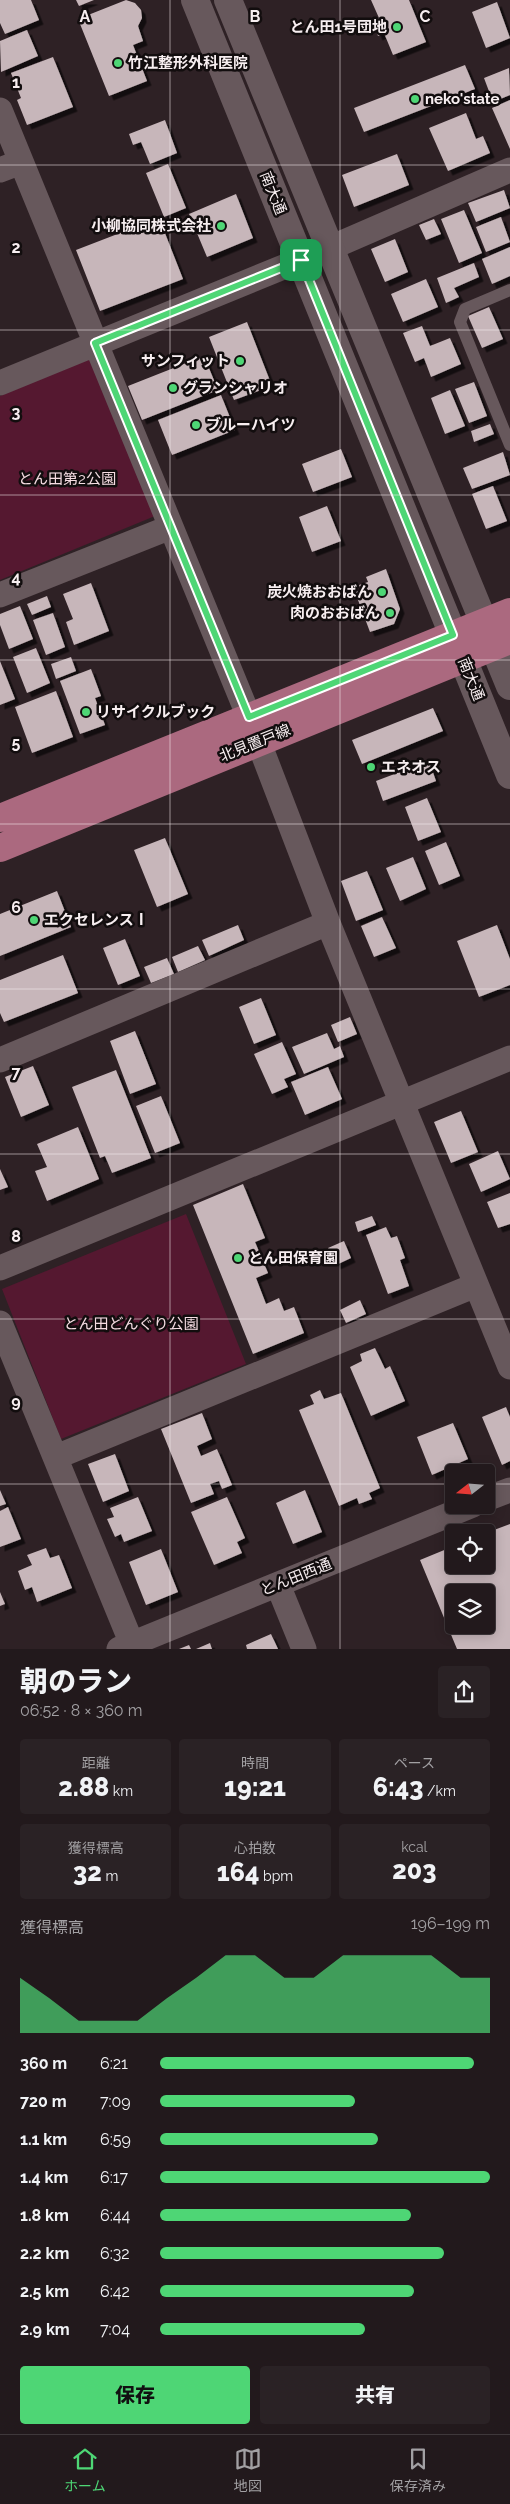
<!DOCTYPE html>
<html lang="ja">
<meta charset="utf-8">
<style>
body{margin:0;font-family:Raleway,"Noto Sans JP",sans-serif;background:#2a2225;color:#f1f3f6;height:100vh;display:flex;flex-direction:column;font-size:19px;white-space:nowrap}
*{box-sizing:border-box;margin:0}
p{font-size:16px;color:#a2a0a3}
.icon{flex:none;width:28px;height:28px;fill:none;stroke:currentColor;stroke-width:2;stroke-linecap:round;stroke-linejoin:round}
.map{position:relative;height:1649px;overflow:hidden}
.panel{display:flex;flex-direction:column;background:#22191c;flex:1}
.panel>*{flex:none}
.needle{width:32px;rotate:253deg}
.buttons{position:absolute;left:445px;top:1464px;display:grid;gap:10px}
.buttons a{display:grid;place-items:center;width:50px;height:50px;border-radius:5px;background:#22191c;box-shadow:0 2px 12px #0003,0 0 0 1px #3f383b;font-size:25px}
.pin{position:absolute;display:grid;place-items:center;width:42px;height:42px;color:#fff;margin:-21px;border-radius:10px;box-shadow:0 2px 8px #0006}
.round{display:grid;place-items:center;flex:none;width:52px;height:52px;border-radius:5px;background:#2a2225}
.overview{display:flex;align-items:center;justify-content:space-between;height:85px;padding:0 20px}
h1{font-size:28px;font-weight:800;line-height:38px}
.figures{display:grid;grid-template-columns:repeat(3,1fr);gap:8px;height:85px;padding:5px 20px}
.figures div{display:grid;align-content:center;border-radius:5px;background:#2a2225;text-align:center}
.figures b{font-size:25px;font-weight:800}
.figures small{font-size:14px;font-weight:400}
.figures p{font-size:14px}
.chart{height:140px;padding:10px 20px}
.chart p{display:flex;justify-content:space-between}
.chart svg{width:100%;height:90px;margin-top:5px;fill:#4ed675;opacity:.7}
.cta{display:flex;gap:10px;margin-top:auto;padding:10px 20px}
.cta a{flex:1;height:58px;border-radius:5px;background:#4ed675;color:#111;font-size:20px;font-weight:800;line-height:58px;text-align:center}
.cta a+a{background:#2a2225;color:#f1f3f6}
ul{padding:0 20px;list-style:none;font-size:16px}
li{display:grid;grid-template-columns:80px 60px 1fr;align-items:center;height:38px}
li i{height:12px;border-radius:6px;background:#4ed675}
.tabs{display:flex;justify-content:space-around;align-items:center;height:70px;border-top:1px solid #3f383b;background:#22191c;font-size:14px;color:#a2a0a3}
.tabs a{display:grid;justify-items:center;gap:2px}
.tabs .selected{color:#4ed675}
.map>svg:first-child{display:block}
.green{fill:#551830}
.building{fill:#c7b6ba;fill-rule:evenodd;filter:url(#shadow)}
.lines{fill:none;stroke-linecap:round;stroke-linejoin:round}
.service{stroke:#67585c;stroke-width:12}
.minor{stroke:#67585c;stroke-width:25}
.tertiary{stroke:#67585c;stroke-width:28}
.primary{stroke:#ab697f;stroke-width:28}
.route-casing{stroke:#fff;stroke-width:10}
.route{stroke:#4ed675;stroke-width:6}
.grid{fill:none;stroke:#f7eef0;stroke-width:1;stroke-opacity:0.55}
.poi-dot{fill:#4ed675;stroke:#120d0e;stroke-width:2}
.labels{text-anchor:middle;stroke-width:5;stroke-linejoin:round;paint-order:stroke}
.poi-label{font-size:15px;font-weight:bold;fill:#f7eef0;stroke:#120d0e;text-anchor:start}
.street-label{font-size:15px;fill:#f7eef0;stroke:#120d0e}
.park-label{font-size:15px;fill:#f5dce2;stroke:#120d0e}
.grid-label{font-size:16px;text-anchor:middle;font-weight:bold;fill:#f7eef0;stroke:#120d0e;stroke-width:5;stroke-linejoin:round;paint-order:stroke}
</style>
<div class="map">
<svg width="510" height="1649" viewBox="0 0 510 1649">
<defs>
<filter id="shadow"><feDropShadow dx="4.5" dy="4.5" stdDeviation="0" flood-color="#0009"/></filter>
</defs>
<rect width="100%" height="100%" fill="#2e2125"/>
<!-- green -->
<path class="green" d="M91 358 155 516 0 580V396Z
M186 1214 246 1364 61 1439 2 1289Z"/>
<!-- building -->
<path class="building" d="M0 0H31L39 20 5 34 0 23Z
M76 0H94L79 6Z
M126 0 135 3 141 10 142 18 138 26 143 41 133 45 147 81 109 96 78 19Z
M371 0H409L426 42 393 55 384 33 378 36 372 21 379 18Z
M497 2 510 38 486 48 472 12Z
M27 30 38 56 1 72 0 41Z
M53 57 73 107 27 125 17 100 21 98 11 73Z
M465 65 475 89 364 132 354 108Z
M509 68 510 95 493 102 484 78Z
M510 100V149L492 108Z
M466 113 476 139 483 136 490 153 448 171 429 128Z
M165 120 177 153 150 164 141 142 133 145 129 134Z
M397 154 409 185 354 207 342 175Z
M168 164 186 208 164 217 146 173Z
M504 190 510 208 476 222 468 203Z
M236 194 253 238 207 257 189 214Z
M464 210 482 253 459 263 441 219Z
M501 217 510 242 486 252 476 227Z
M159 218 183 279 100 311 76 250Z
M434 219 441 234 426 240 419 225Z
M395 239 408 272 385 282 371 249Z
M510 247V276L492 284 482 259Z
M474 263 479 277 454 288 459 297 446 303 437 278Z
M426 279 438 307 403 322 391 294Z
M489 307 503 339 482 348 468 316Z
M247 322 272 386 234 400 209 337Z
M422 326 430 346 450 338 461 364 431 377 424 358 415 362 403 333Z
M204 356 218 390 142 420 128 386Z
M474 382 487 416 469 423 455 389Z
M450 390 465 426 445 434 431 398Z
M221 395 235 430 172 455 158 420Z
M490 424 494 434 474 442 471 431Z
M341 449 352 477 313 492 302 464Z
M503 452 510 475 472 489 463 468Z
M493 486 507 521 486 529 472 494Z
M327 506 341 541 312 552 299 517Z
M386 569 400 609 394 624 370 632 355 592 361 590 359 585 368 582 366 577Z
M91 583 109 631 74 645 66 622 73 619 63 594Z
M47 596 51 607 32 615 27 604Z
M20 606 33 639 9 649 0 625V614Z
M53 613 65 647 46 655 33 620Z
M36 648 50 683 27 693 13 657Z
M71 657 76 671 56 679 51 664Z
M0 661 15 699 0 705Z
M91 669 101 696 95 698 105 725 80 734 60 681Z
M56 691 73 737 32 753 15 707Z
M433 708 443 731 362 764 352 740Z
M429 761 436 781 383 801 376 781Z
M427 798 441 832 418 841 405 807Z
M165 838 188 894 157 907 134 850Z
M446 842 460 876 439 885 425 851Z
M413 857 426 889 400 901 386 868Z
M367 871 383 910 356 921 341 881Z
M57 891 71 927 0 956V914Z
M382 917 396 948 374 957 361 926Z
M238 925 244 940 209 956 202 940Z
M497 925 510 959V985L479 997 457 941Z
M125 939 140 976 118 985 103 948Z
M198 946 205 960 178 972 172 957Z
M63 955 78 993 4 1022 0 1013V980Z
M167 958 174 974 151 983 144 967Z
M261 998 276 1035 254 1044 239 1007Z
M350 1017 357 1034 338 1042 331 1025Z
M135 1031 156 1084 130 1094 110 1041Z
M327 1033 334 1049 340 1046 344 1057 304 1074 292 1047Z
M282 1042 296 1074 284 1079 288 1087 272 1094 254 1054Z
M33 1066 49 1105 21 1117 5 1077Z
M328 1067 342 1099 305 1115 291 1082Z
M116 1070 151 1158 112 1173 105 1156 100 1158 72 1087Z
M161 1096 180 1143 155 1153 136 1106Z
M461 1111 478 1152 451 1163 434 1122Z
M78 1127 99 1179 47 1201 35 1171 47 1167 37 1144Z
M498 1151 510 1179 481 1192 469 1164Z
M0 1169 8 1187 0 1190Z
M243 1184 265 1238 255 1242 268 1273 256 1278 266 1304 279 1298 284 1311 294 1307 304 1333 253 1354 193 1205Z
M510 1193V1224L498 1228 487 1202Z
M372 1216 376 1225 358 1232 355 1222Z
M386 1227 391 1238 397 1236 405 1258 400 1260 409 1286 388 1294 366 1235Z
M344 1241 351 1258 336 1265 328 1248Z
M360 1300 366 1314 346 1323 340 1310Z
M375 1348 385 1369 390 1366 405 1401 371 1416 350 1367 362 1361 360 1354Z
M320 1390 324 1399 341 1393 380 1488 369 1493 372 1499 359 1504 357 1498 339 1506 299 1410 314 1404 310 1395Z
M506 1407 510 1417V1461L502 1465 482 1417Z
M202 1413 212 1439 197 1446 201 1456 217 1449 232 1485 222 1489 219 1481 210 1484 214 1494 191 1503 161 1429Z
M453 1423 468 1459 432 1475 417 1437Z
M115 1454 129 1491 103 1502 88 1464Z
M0 1490 6 1504 0 1506Z
M305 1490 322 1532 293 1544 276 1503Z
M138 1497 152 1531 124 1542 121 1534 115 1537 107 1519 114 1517 110 1508Z
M227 1497 245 1538 237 1542 242 1553 214 1565 191 1512Z
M8 1507 21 1539 0 1547V1511Z
M510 1524V1649H457L420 1560 454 1546V1565H486V1533ZM454 1592H486V1625H454Z
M46 1548 50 1558 59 1555 72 1588 37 1602 32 1587 25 1590 18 1571 32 1565 27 1555Z
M161 1549 178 1592 146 1605 129 1562Z
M0 1592 5 1604 0 1606Z
M271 1634 278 1649H247L246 1645Z
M210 1643 212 1649H196Z
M189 1645 191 1649H179Z"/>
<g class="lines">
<!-- service -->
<path class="service" d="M510 290 465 309 460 322 510 445"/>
<!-- minor -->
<path class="minor" d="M0 110 249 717 328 923 510 1367
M0 170 21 162
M0 383 330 248 510 170
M0 595 171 527
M0 1060 328 923
M0 1268 510 1058
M0 1323 134 1649
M56 1457 476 1285
M486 1499 510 1490
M278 1585 304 1649
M119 1649 473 1505"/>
<!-- tertiary -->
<path class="tertiary" d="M195 0 510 775
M228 0 510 686"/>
<!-- primary -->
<path class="primary" d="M0 818 510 612
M0 848 510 640"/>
</g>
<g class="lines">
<!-- route casing -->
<g class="route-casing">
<path id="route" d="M301 260 453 635 249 717 95 343Z"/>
</g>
<!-- route -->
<use href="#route" class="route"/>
</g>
<!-- grid -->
<path class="grid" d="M170 0V1649M340 0V1649M0 165H510M0 330H510M0 495H510M0 660H510M0 824H510M0 989H510M0 1154H510M0 1319H510M0 1484H454M486 1484H510"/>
<!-- markers -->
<g class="poi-dot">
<circle cx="397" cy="27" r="5"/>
<circle cx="118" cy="63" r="5"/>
<circle cx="415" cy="99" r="5"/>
<circle cx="221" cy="226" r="5"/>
<circle cx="240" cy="361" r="5"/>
<circle cx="173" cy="388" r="5"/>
<circle cx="196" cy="425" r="5"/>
<circle cx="382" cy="592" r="5"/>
<circle cx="390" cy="613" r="5"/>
<circle cx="86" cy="712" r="5"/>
<circle cx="371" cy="767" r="5"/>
<circle cx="34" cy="920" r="5"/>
<circle cx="238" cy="1258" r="5"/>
</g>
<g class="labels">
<!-- poi labels -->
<g class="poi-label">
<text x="387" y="32" text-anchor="end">とん田1号団地</text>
<text x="128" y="68">竹江整形外科医院</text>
<text x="425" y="104">neko'state</text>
<text x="211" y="231" text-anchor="end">小柳協同株式会社</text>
<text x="230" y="366" text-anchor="end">サンフィット</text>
<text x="183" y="393">グランシャリオ</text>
<text x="206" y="430">ブルーハイツ</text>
<text x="372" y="597" text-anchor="end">炭火焼おおばん</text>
<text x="380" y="618" text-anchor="end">肉のおおばん</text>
<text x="96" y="717">リサイクルブック</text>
<text x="381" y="772">エネオス</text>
<text x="44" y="925">エクセレンスⅠ</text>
<text x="248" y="1263">とん田保育園</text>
</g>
<!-- street labels -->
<g class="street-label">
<text transform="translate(273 193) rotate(68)" y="5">南大通</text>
<text transform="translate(471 679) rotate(68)" y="5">南大通</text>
<text transform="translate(255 743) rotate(-22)" y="5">北見置戸線</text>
<text transform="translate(296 1577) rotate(-22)" y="5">とん田西通</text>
</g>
<!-- park labels -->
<g class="park-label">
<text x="67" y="484">とん田第2公園</text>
<text x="131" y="1329">とん田どんぐり公園</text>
</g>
</g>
<g class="grid-label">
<text x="85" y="22">A</text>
<text x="255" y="22">B</text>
<text x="425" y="22">C</text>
<text x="16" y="88">1</text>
<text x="16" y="253">2</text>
<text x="16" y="418">3</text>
<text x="16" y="583">4</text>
<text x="16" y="748">5</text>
<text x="16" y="913">6</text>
<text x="16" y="1078">7</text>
<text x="16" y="1242">8</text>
<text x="16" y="1407">9</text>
</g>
</svg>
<div class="buttons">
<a><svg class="needle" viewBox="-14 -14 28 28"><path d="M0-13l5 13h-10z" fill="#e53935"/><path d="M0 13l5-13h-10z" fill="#a2a0a3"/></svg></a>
<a><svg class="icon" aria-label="locate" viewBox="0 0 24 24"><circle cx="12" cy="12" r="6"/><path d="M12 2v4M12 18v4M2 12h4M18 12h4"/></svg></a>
<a><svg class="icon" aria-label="layers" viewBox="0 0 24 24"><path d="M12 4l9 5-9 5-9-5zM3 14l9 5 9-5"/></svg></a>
</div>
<div class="pin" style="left:301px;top:260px;background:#1e9e55"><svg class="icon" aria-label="arrive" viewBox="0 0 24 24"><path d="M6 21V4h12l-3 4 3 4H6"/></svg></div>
</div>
<section class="panel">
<div class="overview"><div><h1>朝のラン</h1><p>06:52 · 8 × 360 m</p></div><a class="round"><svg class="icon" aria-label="share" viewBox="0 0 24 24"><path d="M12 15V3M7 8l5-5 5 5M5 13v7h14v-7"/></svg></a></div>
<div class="figures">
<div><p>距離</p><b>2.88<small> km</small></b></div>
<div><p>時間</p><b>19:21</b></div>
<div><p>ペース</p><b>6:43<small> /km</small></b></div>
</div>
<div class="figures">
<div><p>獲得標高</p><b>32<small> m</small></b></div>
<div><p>心拍数</p><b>164<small> bpm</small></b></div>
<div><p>kcal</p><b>203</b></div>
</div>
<div class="chart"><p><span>獲得標高</span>196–199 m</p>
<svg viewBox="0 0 160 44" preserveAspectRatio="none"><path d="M0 44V17L10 27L20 38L30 38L40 38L50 27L60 17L70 6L80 6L90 17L100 17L110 6L120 6L130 6L140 6L150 17L160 17V44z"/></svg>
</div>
<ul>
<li><b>360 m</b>6:21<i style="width:95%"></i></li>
<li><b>720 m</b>7:09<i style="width:59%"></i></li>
<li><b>1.1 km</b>6:59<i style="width:66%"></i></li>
<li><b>1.4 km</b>6:17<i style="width:100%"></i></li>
<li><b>1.8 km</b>6:44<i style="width:76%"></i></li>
<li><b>2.2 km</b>6:32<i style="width:86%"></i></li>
<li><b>2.5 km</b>6:42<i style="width:77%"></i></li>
<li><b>2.9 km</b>7:04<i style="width:62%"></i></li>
</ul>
<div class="cta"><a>保存</a><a>共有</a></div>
</section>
<nav class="tabs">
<a class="selected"><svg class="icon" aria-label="home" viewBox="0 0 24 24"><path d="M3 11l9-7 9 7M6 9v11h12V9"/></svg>ホーム</a>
<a><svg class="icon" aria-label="map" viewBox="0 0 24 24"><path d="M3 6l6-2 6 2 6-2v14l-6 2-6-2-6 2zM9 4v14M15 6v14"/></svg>地図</a>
<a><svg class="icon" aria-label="saved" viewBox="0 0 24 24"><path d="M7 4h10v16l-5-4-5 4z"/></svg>保存済み</a>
</nav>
